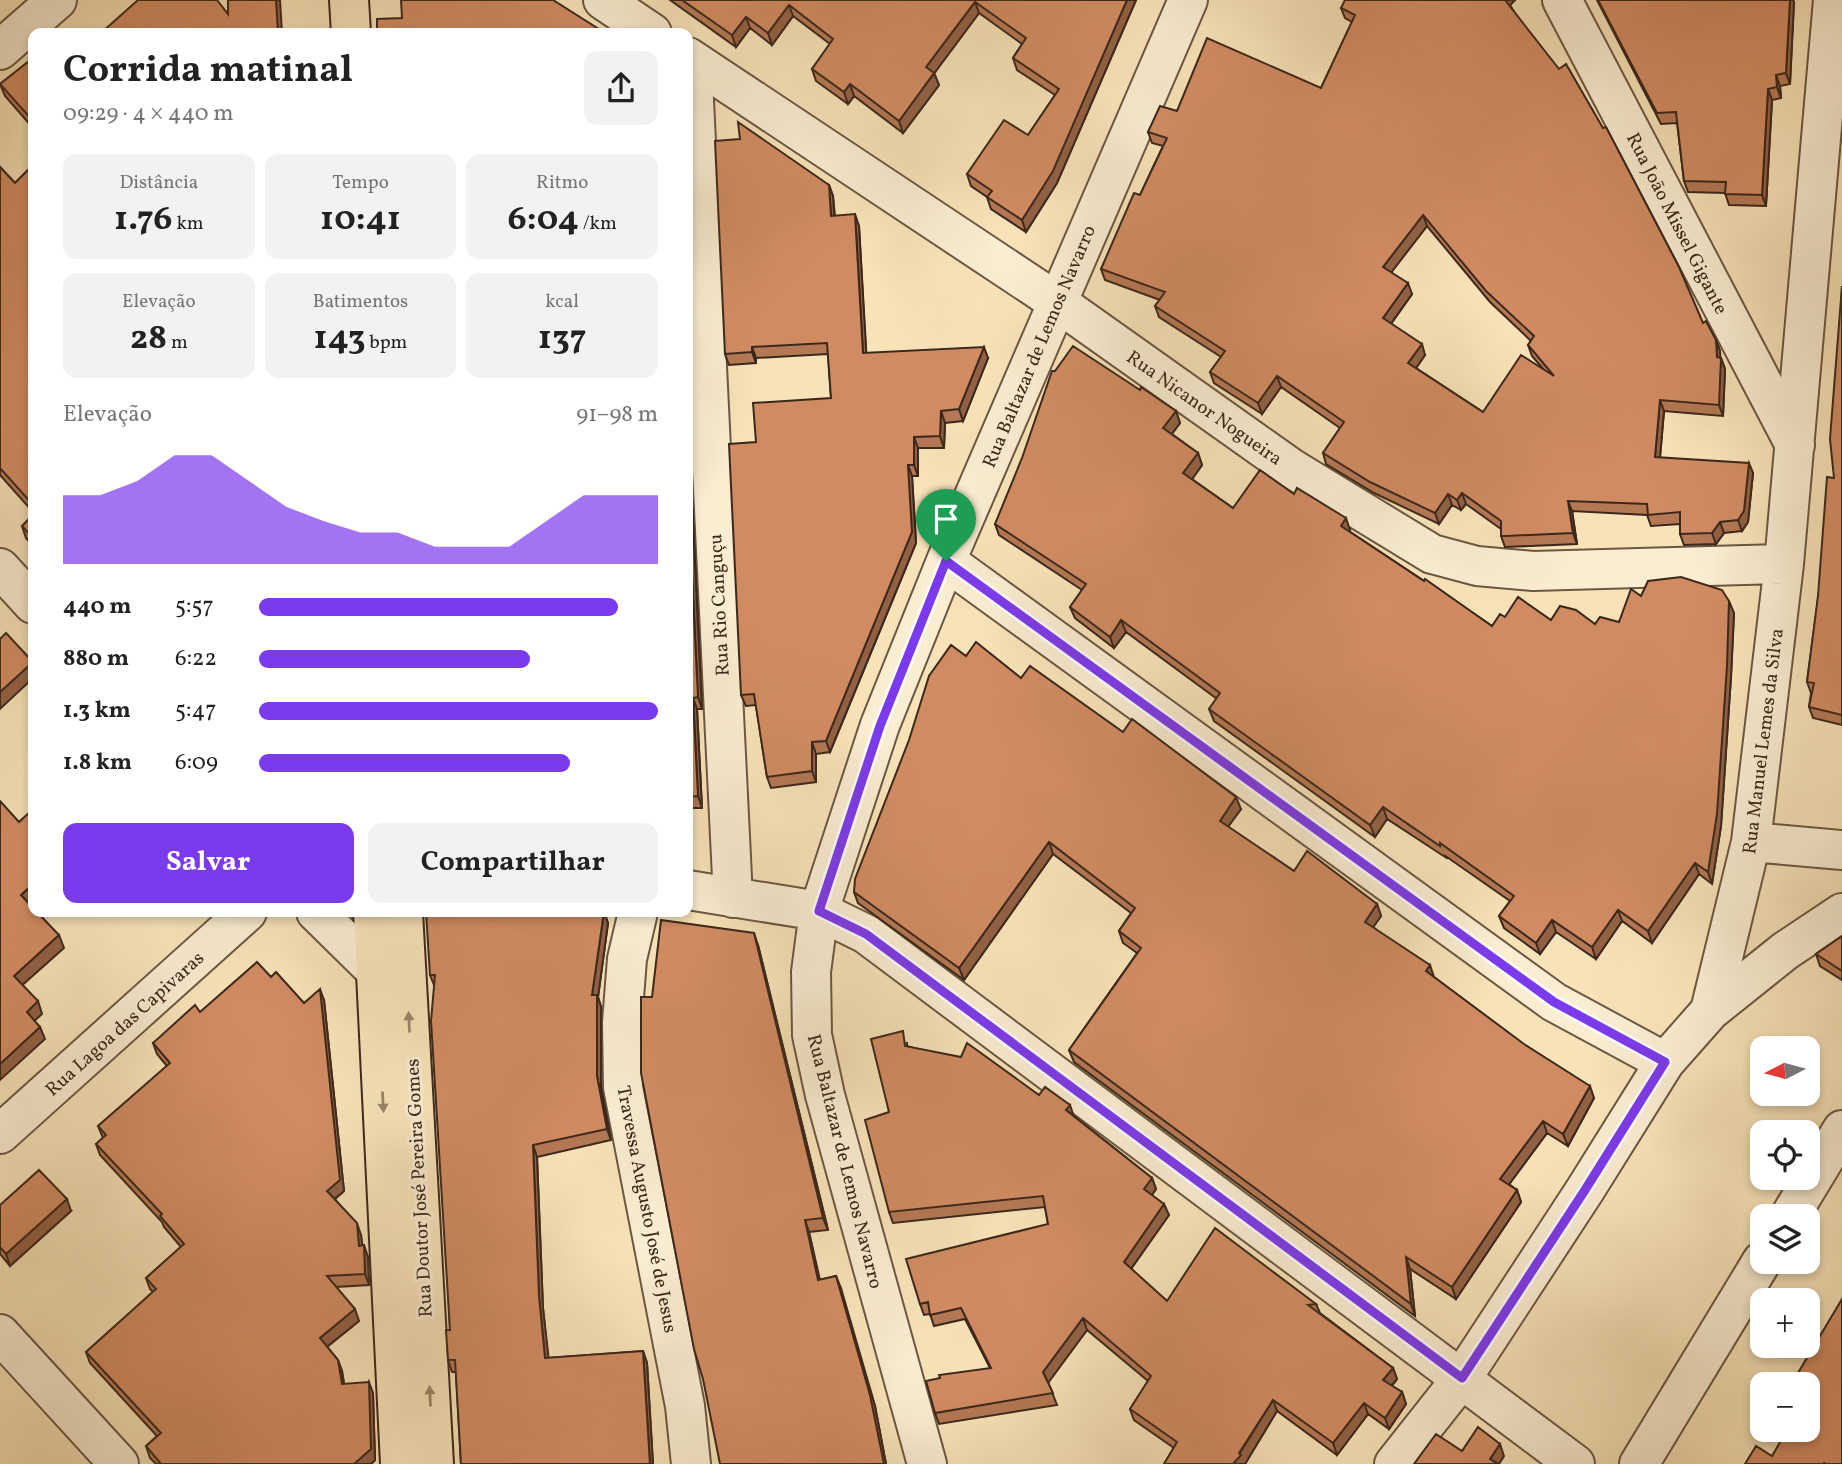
<!DOCTYPE html>
<html lang="pt">
<meta charset="utf-8">
<style>
body{margin:0;font-family:Vollkorn,serif;background:#f2f2f2;color:#222;height:100vh;display:flex;flex-direction:column;font-size:26px;white-space:nowrap}
*{box-sizing:border-box;margin:0}
p{font-size:23px;color:#767676}
.icon{flex:none;width:38px;height:38px;fill:none;stroke:currentColor;stroke-width:2;stroke-linecap:round;stroke-linejoin:round}
.map{position:relative;flex:1;overflow:hidden}
.side{position:absolute;left:28px;top:28px;width:665px;height:889px;display:flex;flex-direction:column;background:#fff;border-radius:14px;box-shadow:0 4px 10px #0003}
.side>*{flex:none}
.needle{width:46px;rotate:264deg}
.tools{position:absolute;left:1750px;top:1036px;display:grid;gap:14px}
.tools a{display:grid;place-items:center;width:70px;height:70px;border-radius:14px;background:#fff;box-shadow:0 4px 10px #0003;font-size:35px}
.pin{position:absolute;display:grid;place-items:center;width:60px;height:60px;color:#fff;margin:-72px -30px;border-radius:50% 50% 50% 0;rotate:-45deg;box-shadow:0 0 7px #0007}
.pin .icon{rotate:45deg}
.round{display:grid;place-items:center;flex:none;width:74px;height:74px;border-radius:14px;background:#f2f2f2}
.overview{display:flex;align-items:center;justify-content:space-between;height:119px;padding:0 35px}
h1{font-size:38px;font-weight:700;line-height:52px}
.stats{display:grid;grid-template-columns:repeat(3,1fr);gap:10px;height:119px;padding:7px 35px}
.stats div{display:grid;align-content:center;border-radius:14px;background:#f2f2f2;text-align:center}
.stats b{font-size:35px;font-weight:700}
.stats small{font-size:19px;font-weight:400}
.stats p{font-size:19px}
.chart{height:196px;padding:14px 35px}
.chart p{display:flex;justify-content:space-between}
.chart svg{width:100%;height:126px;margin-top:7px;fill:#7c3aed;opacity:.7}
.button{display:flex;gap:14px;margin-top:auto;padding:14px 35px}
.button a{flex:1;height:80px;border-radius:14px;background:#7c3aed;color:#fff;font-size:28px;font-weight:700;line-height:80px;text-align:center}
.button a+a{background:#f2f2f2;color:#222}
ul{padding:0 35px;list-style:none;font-size:23px}
li{display:grid;grid-template-columns:112px 84px 1fr;align-items:center;height:52px}
li i{height:18px;border-radius:9px;background:#7c3aed}
.map>svg:first-child{display:block}
.lines{fill:none;stroke-linecap:round;stroke-linejoin:round}
.minor-casing{stroke:#6b5742;stroke-width:42}
.major-casing{stroke:#3c281b;stroke-width:42}
.minor{stroke:#faedd2;stroke-width:38}
.major{stroke:#f8e3b9;stroke-width:38}
.wall{fill:#b47854;stroke:#3c281b;stroke-width:2;fill-rule:evenodd}
.shaded-wall{fill:#926145;stroke:#3c281b;stroke-width:2}
.building{fill:#d18b62;stroke:#3c281b;stroke-width:2;fill-rule:evenodd}
.oneway{fill:#9a866a}
.route-casing{stroke:#fff;stroke-width:14}
.route{stroke:#7c3aed;stroke-width:9}
.labels{text-anchor:middle;stroke-width:6;stroke-linejoin:round;paint-order:stroke}
.street-label{font-size:19px;fill:#3c281b;stroke:#faedd2}
</style>
<div class="map">
<svg width="1842" height="1464" viewBox="0 0 1842 1464">
<rect width="100%" height="100%" fill="#f8e3b9"/>
<filter id="stains"><feTurbulence type="fractalNoise" baseFrequency=".00286" numOctaves="4"/><feColorMatrix values="0 0 0 0 .2 0 0 0 0 .09 0 0 0 0 .02 0 0 0 .5 -.17"/></filter>
<radialGradient id="worn" r=".72"><stop offset=".6" stop-color="#630" stop-opacity="0"/><stop offset="1" stop-color="#630" stop-opacity=".3"/></radialGradient>
<g class="lines">
<!-- minor casing -->
<g class="minor-casing">
<path id="minor" d="M603 0 652 33
M1562 0 1795 445
M0 50 57 0
M688 57 1057 302 1291 468 1432 554 1477 566 1533 571 1784 564
M692 60 733 898
M946 561 1554 1002 1665 1062
M0 568 33 604
M1751 842 1842 850
M688 890 819 911 866 934 1575 1464
M316 912 376 971
M638 912 627 959 622 1023 623 1087 685 1406 691 1464
M1710 1011 1785 951 1842 913
M0 1134 247 912
M1790 1216 1842 1130
M0 1334 119 1464
M927 1464 825 1095 812 1035 811 972 819 911 880 725 946 561 1188 0
M1394 1464 1462 1378 1585 1190 1665 1062 1710 1011 1751 842 1784 564 1833 0
M1639 1464 1762 1261"/>
</g>
<!-- major casing -->
<g class="major-casing">
<path id="major" d="M349 0 351 33
M373 912 400 1464
M403 912 434 1464"/>
</g>
<!-- minor -->
<use href="#minor" class="minor"/>
<!-- major -->
<use href="#major" class="major"/>
</g>
<!-- wall -->
<path class="wall" d="M670 0H1136L1057 183 1026 232 991 209 987 197 971 186 967 174 1028 135 1055 95 1017 70 1013 58 1022 44 979 13 934 73 939 85 903 133 854 96 848 104 816 81 812 69 830 44 793 16 772 45 750 28 736 47Z
M1515 0 1510 5 1703 323 1716 340 1720 351V358H1721L1725 369 1723 416 1664 411 1660 458 1753 473 1748 522 1742 531 1724 533 1716 544 1684 545 1680 534V524L1651 526 1647 515 1572 511 1577 544 1505 547 1501 536V529L1466 504 1461 510 1452 505 1439 524 1374 493 1326 464 1323 453 1340 428 1281 387 1262 414 1214 383 1210 372 1221 357 1159 317 1155 306 1160 300 1105 280 1101 269 1140 195 1163 146 1152 143 1148 132 1177 111 1321 88 1352 22 1345 18 1341 8ZM1427 226 1490 302 1531 341 1528 345 1532 356 1544 370 1483 412 1416 368 1425 355 1391 324 1412 294 1391 272Z
M1597 0H1793L1794 2 1790 84 1780 86 1781 98 1772 100 1766 206 1729 205 1725 193 1688 192 1684 181 1677 123 1661 124Z
M33 58V128L5 96 0 84Z
M740 139 829 185 833 196 835 216 859 226 866 353 988 358 963 421 945 423 944 448H918V476H912L916 543 830 752 816 754V782L771 788 767 777 756 705 746 706 741 695 756 442 831 398 828 354 756 358V363L729 365 725 354Z
M33 165V512L0 475V167L15 183Z
M1842 286V725L1813 718 1809 707 1811 693 1807 682 1834 478Z
M1140 390 1176 411 1180 423 1172 434 1198 453 1202 465 1192 479 1233 508 1294 494 1350 530 1349 531 1492 626 1505 617 1595 624 1619 622 1641 596 1734 613 1731 677 1721 826 1712 884 1699 874 1652 943 1622 921 1596 959 1556 932 1540 954 1504 928 1499 916 1510 901 1444 855 1445 857 1387 819 1375 837 1214 721 1209 709 1217 699 1126 632 1114 648 1075 618 1070 607 1082 590 999 535 995 524Z
M688 453 690 459 702 709H697L702 808H688Z
M33 515V546L26 538 22 526Z
M966 656 1021 678 1123 732 1241 809 1228 827 1294 871 1377 904 1381 916 1373 927 1434 977 1594 1098 1568 1146 1547 1133 1509 1184 1517 1190 1521 1202 1456 1299 1410 1269 1415 1316 1074 1062 1069 1050 1137 953 1123 943 1119 931 1131 913 1053 854 964 980 858 903 854 892Z
M604 912 608 923 598 997 601 1007V1087L611 1140 537 1157 543 1308 548 1358 643 1351 647 1363 653 1464H461L456 1372H452L448 1360 450 1330 434 985 430 975Z
M1842 936V980L1820 966 1816 954Z
M758 945 828 1230 809 1232 820 1280 836 1276 841 1288 875 1406 886 1464 652 997Z
M271 977 304 1003 324 1000 344 1191 335 1199 361 1235 362 1245 368 1257 369 1285 336 1287 359 1321 327 1347 338 1360 342 1371 344 1384 373 1393 375 1460 371 1464H156L150 1458 146 1446 157 1436 90 1363 86 1352 153 1292 150 1289 146 1278 181 1247 164 1227 162 1222 100 1155 96 1144 103 1138 98 1126 167 1066 157 1054 153 1043 200 1012Z
M907 1042V1046L1039 1095 1074 1116 1152 1178 1156 1189 1152 1195 1169 1215 1131 1269 1167 1301 1316 1304 1320 1313 1393 1368 1397 1379 1392 1386 1402 1392 1406 1404 1389 1429 1368 1414 1337 1455 1277 1411 1245 1464H1164L1174 1448 1134 1420 1130 1409 1148 1381 1087 1330 1048 1382 1057 1405 939 1424 935 1413 990 1368 965 1319 934 1326 930 1314 924 1315 920 1304 1048 1224 1045 1207 893 1223 889 1212V1112Z
M0 1205 71 1211 10 1266 0 1254Z"/>
<!-- shaded-wall -->
<path class="shaded-wall" d="M276 0H280L282 33H277Z
M1127 0H1136L1057 183 1026 232 1022 220Z
M1504 0H1515L1507 8Z
M1790 0H1793L1794 2 1790 84 1786 73Z
M975 2 979 13 930 79 926 67Z
M789 5 793 16 772 45 768 33Z
M746 17 750 28 736 47 732 35Z
M934 73 939 85 903 133 899 121Z
M1776 75 1780 86 1781 98 1777 87Z
M850 84 854 96 848 104 844 92Z
M1768 89 1772 100 1766 206 1762 195Z
M829 185 833 196 835 228 831 216Z
M855 214 859 226 867 364 863 353Z
M1423 215 1427 226 1387 278 1383 267Z
M1408 283 1412 294 1387 329 1383 318Z
M1716 340 1720 351 1721 368V358L1725 369 1723 416 1719 405Z
M1422 344 1425 355 1412 374 1408 363Z
M752 347 756 358V363L752 352Z
M984 347 988 358 963 421 959 409Z
M1277 376 1281 387 1262 414 1258 403Z
M1660 400 1664 411 1659 468 1655 457Z
M941 411 945 423 944 448 940 436Z
M1176 411 1180 423 1167 440 1163 428Z
M914 437 918 448V476L914 465Z
M688 453 690 459 702 709 698 697 688 495Z
M1198 453 1202 465 1188 485 1183 473Z
M1749 463 1753 473 1748 522 1742 531 1738 520Z
M908 465 912 476 916 543 830 752 826 741Z
M1462 493 1466 504 1461 510 1457 500Z
M1448 494 1452 505 1439 524 1435 513Z
M1568 501 1572 511 1577 544 1573 533Z
M1346 518 1350 530 1345 537 1341 526Z
M1720 522 1724 533 1716 544 1712 533Z
M1729 601 1734 613 1731 677 1721 826 1712 884 1708 872Z
M1121 620 1126 632 1114 648 1110 637Z
M33 662V678L0 709V692Z
M693 698 697 709 702 808 698 796Z
M812 742 816 754V782L812 771Z
M1236 797 1241 809 1224 832 1220 821Z
M1383 807 1387 819 1375 837 1370 825Z
M1049 842 1053 854 964 980 959 968Z
M1695 863 1699 874 1652 943 1648 931Z
M33 884V901L26 907 21 895Z
M1377 904 1381 916 1369 933 1365 922Z
M1618 910 1622 921 1596 959 1592 947Z
M604 912 608 923 598 997 601 1007V1087L611 1140 607 1129 597 1076 592 995Z
M1552 920 1556 932 1540 954 1536 943Z
M754 933 758 945 828 1230 823 1218Z
M59 935 64 948 19 988 14 976Z
M1430 965 1434 977 1426 971Z
M320 989 324 1000 344 1191 331 1202 327 1191Z
M38 1001 42 1014 31 1024 27 1012Z
M40 1027 45 1039 0 1080V1064Z
M1590 1086 1594 1098 1568 1146 1563 1134Z
M1070 1105 1074 1117 1066 1110Z
M1543 1121 1547 1133 1505 1190 1500 1179Z
M533 1145 537 1157 543 1308 550 1370 545 1358 539 1296Z
M1152 1178 1156 1189 1148 1200 1144 1189Z
M1517 1190 1521 1202 1456 1299 1452 1287Z
M67 1199 71 1211 10 1266 6 1254Z
M1164 1204 1169 1215 1128 1273 1124 1262Z
M805 1220 809 1232 822 1292 818 1280Z
M357 1223 361 1235 364 1257 359 1246Z
M364 1245 368 1257 369 1285 365 1274Z
M1406 1257 1410 1269 1415 1316 1411 1304Z
M836 1276 875 1406 886 1464H884Z
M355 1309 359 1321 324 1349 320 1338Z
M1083 1318 1087 1330 1048 1383 1043 1372Z
M643 1351 647 1363 653 1464H650Z
M338 1360 342 1371 346 1396 342 1384Z
M1393 1368 1397 1379 1387 1391 1383 1380Z
M369 1382 373 1393 375 1460 371 1464H354Z
M1402 1392 1406 1404 1389 1429 1385 1418Z
M1273 1400 1277 1411 1245 1464H1233Z
M1364 1403 1368 1414 1337 1455 1333 1443Z
M1500 1444 1504 1456 1499 1464 1490 1459Z"/>
<!-- building -->
<path class="building" d="M138 0H217L228 14V0H276L278 32 277 33H104L102 32Z
M401 0H553L605 33H377V19L402 18Z
M682 0H1127L1053 171 1022 220 987 197 992 191 967 174 1004 120 1028 135 1059 89 1013 58 1026 38 975 2 926 67 934 73 899 121 850 84 844 92 812 69 833 39 789 5 768 33 746 17 732 35Z
M1345 0H1505L1559 69 1566 64 1603 128 1606 127 1679 267 1703 323 1706 321 1716 340 1717 357 1721 358 1719 405 1660 400 1655 457 1749 463 1744 511 1738 520 1720 522 1712 533 1680 534V512L1648 515 1647 504 1568 501 1573 533 1506 536H1501V521L1462 493 1457 500 1448 494 1435 513 1370 482 1323 453 1344 422 1277 376 1258 403 1210 372 1225 351 1155 306 1165 292 1101 269 1134 193 1140 195 1167 138 1148 132 1160 106 1177 111 1207 38 1321 88 1355 15 1341 8ZM1423 215 1486 291 1534 336 1528 345 1554 376 1521 355 1483 412 1408 363 1422 344 1383 318 1408 283 1383 267Z
M1598 0H1790L1786 73 1776 75 1777 87 1768 89 1762 195 1725 194 1726 182 1684 181 1676 112 1657 113Z
M33 58V121L0 84Z
M738 122 829 185 831 216 855 214 863 353 984 347 959 409 941 411 940 436 914 437V465H908L912 532 826 741 812 742V771L767 777 754 694 741 695 729 444 756 442 753 403 831 398 827 343 752 347V352L725 354 715 141 740 139Z
M33 165V505L0 468V167L15 183Z
M1842 286V715L1809 707 1814 683 1807 682 1818 596 1827 477 1834 478 1830 439Z
M1073 346 1140 390 1141 387 1176 411 1163 428 1198 453 1183 473 1233 508 1260 470 1294 494 1297 488 1346 518 1341 526 1424 581 1425 579 1492 626 1500 614 1505 617 1518 597 1551 620 1560 606 1576 610 1595 624 1600 617 1619 622 1631 589 1641 596 1648 581 1681 577 1722 590 1729 601 1727 666 1717 814 1708 872 1695 863 1648 931 1618 910 1592 947 1552 920 1536 943 1499 916 1514 896 1440 843V846L1383 807 1370 825 1209 709 1220 693 1121 620 1110 637 1070 607 1086 584 995 524 1022 458 1052 371H1055Z
M688 495 698 697 693 698 698 796 688 797Z
M33 515V538L22 526Z
M6 633 33 662 0 692V639Z
M976 642 1021 678 1030 666 1123 732 1132 719 1236 797 1220 821 1294 871 1307 851 1377 904 1365 922 1430 965 1426 971 1524 1044 1590 1086 1563 1134 1543 1121 1500 1179 1517 1190 1452 1287 1406 1257 1411 1304 1069 1050 1141 948 1119 931 1135 908 1049 842 959 968 854 892 855 879 909 740 929 676 951 645 966 656Z
M0 801 19 822 33 809V884L21 895 33 908V912H37L59 935 14 976 38 1001 27 1012 40 1027 0 1064Z
M426 912H604L592 995H597V1076L607 1129 533 1145 539 1296 545 1358 643 1351 650 1464H461L455 1360H448L446 1330H450L431 1021 435 975H430Z
M661 920 754 933 823 1218 805 1220 818 1280 836 1276 870 1395 884 1464H720L703 1379 694 1349 641 1073V997H652Z
M1842 936V971L1816 954Z
M257 962 271 977 276 972 304 1003 320 989 340 1180 327 1191 357 1223 359 1246 364 1245 365 1274 327 1276 355 1309 320 1338 338 1360 342 1384 369 1382 371 1449 354 1464H161L146 1446 161 1433 86 1352 156 1289 146 1278 184 1244 160 1216 162 1214 96 1144 106 1135 98 1126 170 1063 153 1043 195 1005 200 1012Z
M903 1031 905 1046 961 1057 967 1043 1039 1095 1045 1087 1070 1105 1066 1110 1152 1178 1144 1189 1164 1204 1124 1262 1167 1301 1215 1228 1316 1304 1308 1305 1393 1368 1383 1380 1402 1392 1385 1418 1364 1403 1333 1443 1273 1400 1239 1453 1241 1455 1233 1464H1164L1177 1442 1130 1409 1151 1376 1083 1318 1043 1372 1053 1393 935 1413 926 1381 940 1378 939 1375 991 1368 961 1308 930 1315 928 1302 920 1304 906 1259 1048 1224 1043 1196 889 1212 865 1120 889 1112 871 1039Z
M39 1170 67 1199 6 1254 0 1247V1205Z
M1842 1299V1464H1826L1824 1463 1823 1464H1745L1756 1446 1772 1456 1787 1430H1808V1384H1799L1800 1381 1795 1378Z
M1478 1427 1500 1444 1490 1459 1498 1464H1414L1436 1434 1462 1451Z"/>
<!-- one-way arrows -->
<defs><path id="oneway-solid" d="M-6-.8H1V-3.2L6.5 0L1 3.2V.8H-6Z" transform="scale(1.75)"/></defs>
<g class="oneway">
<use href="#oneway-solid" transform="translate(409 1022) rotate(-93)"/>
<use href="#oneway-solid" transform="translate(383 1102) rotate(87)"/>
<use href="#oneway-solid" transform="translate(430 1396) rotate(-93)"/>
</g>
<g class="lines">
<!-- route casing -->
<g class="route-casing">
<path id="route" d="M946 561 1554 1002 1665 1062 1585 1190 1462 1378 866 934 819 911 880 726Z"/>
</g>
<!-- route -->
<use href="#route" class="route"/>
</g>
<g class="labels">
<!-- street labels -->
<g class="street-label">
<text transform="translate(1678 223) rotate(63)" y="7">Rua João Missel Gigante</text>
<text transform="translate(1038 346) rotate(-67)" y="7">Rua Baltazar de Lemos Navarro</text>
<text transform="translate(1205 407) rotate(35)" y="7">Rua Nicanor Nogueira</text>
<text transform="translate(718 605) rotate(-93)" y="7">Rua Rio Canguçu</text>
<text transform="translate(1762 741) rotate(-83)" y="7">Rua Manuel Lemes da Silva</text>
<text transform="translate(124 1023) rotate(-42)" y="7">Rua Lagoa das Capivaras</text>
<text transform="translate(846 1161) rotate(76)" y="7">Rua Baltazar de Lemos Navarro</text>
<text transform="translate(418 1188) rotate(-93)" y="7">Rua Doutor José Pereira Gomes</text>
<text transform="translate(648 1209) rotate(79)" y="7">Travessa Augusto José de Jesus</text>
</g>
</g>
<rect width="100%" height="100%" filter="url(#stains)"/>
<rect width="100%" height="100%" fill="url(#worn)"/>
</svg>
<div class="tools">
<a><svg class="needle" viewBox="-14 -14 28 28"><path d="M0-13l5 13h-10z" fill="#e53935"/><path d="M0 13l5-13h-10z" fill="#767676"/></svg></a>
<a><svg class="icon" aria-label="locate" viewBox="0 0 24 24"><circle cx="12" cy="12" r="6"/><path d="M12 2v4M12 18v4M2 12h4M18 12h4"/></svg></a>
<a><svg class="icon" aria-label="layers" viewBox="0 0 24 24"><path d="M12 4l9 5-9 5-9-5zM3 14l9 5 9-5"/></svg></a>
<a>+</a>
<a>−</a>
</div>
<div class="pin" style="left:946px;top:561px;background:#1e9e55"><svg class="icon" aria-label="arrive" viewBox="0 0 24 24"><path d="M6 21V4h12l-3 4 3 4H6"/></svg></div>
<section class="side">
<div class="overview"><div><h1>Corrida matinal</h1><p>09:29 · 4 × 440 m</p></div><a class="round"><svg class="icon" aria-label="share" viewBox="0 0 24 24"><path d="M12 15V3M7 8l5-5 5 5M5 13v7h14v-7"/></svg></a></div>
<div class="stats">
<div><p>Distância</p><b>1.76<small> km</small></b></div>
<div><p>Tempo</p><b>10:41</b></div>
<div><p>Ritmo</p><b>6:04<small> /km</small></b></div>
</div>
<div class="stats">
<div><p>Elevação</p><b>28<small> m</small></b></div>
<div><p>Batimentos</p><b>143<small> bpm</small></b></div>
<div><p>kcal</p><b>137</b></div>
</div>
<div class="chart"><p><span>Elevação</span>91–98 m</p>
<svg viewBox="0 0 160 44" preserveAspectRatio="none"><path d="M0 44V20L10 20L20 15L30 6L40 6L50 15L60 24L70 29L80 33L90 33L100 38L110 38L120 38L130 29L140 20L150 20L160 20V44z"/></svg>
</div>
<ul>
<li><b>440 m</b>5:57<i style="width:90%"></i></li>
<li><b>880 m</b>6:22<i style="width:68%"></i></li>
<li><b>1.3 km</b>5:47<i style="width:100%"></i></li>
<li><b>1.8 km</b>6:09<i style="width:78%"></i></li>
</ul>
<div class="button"><a>Salvar</a><a>Compartilhar</a></div>
</section>
</div>
